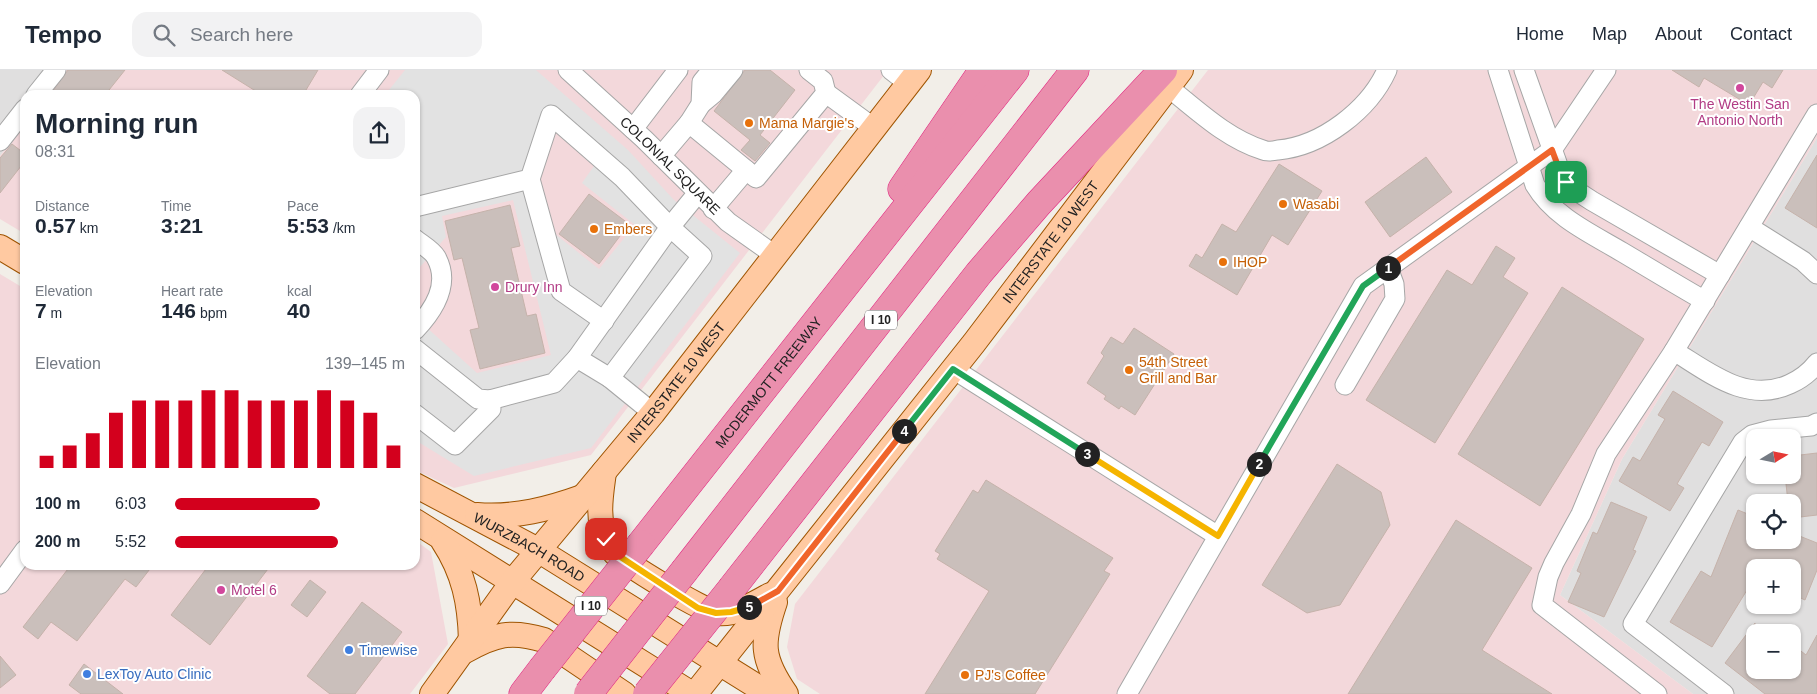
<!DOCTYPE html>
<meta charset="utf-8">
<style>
body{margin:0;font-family:Arial,sans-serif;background:#f2f2f3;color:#1f2937;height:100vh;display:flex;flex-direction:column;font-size:19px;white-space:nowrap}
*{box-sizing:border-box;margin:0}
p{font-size:16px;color:#747a83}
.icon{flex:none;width:28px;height:28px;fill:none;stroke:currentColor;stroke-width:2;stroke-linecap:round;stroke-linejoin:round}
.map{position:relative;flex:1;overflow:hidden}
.details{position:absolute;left:20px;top:20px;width:400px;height:480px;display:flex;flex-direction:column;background:#fff;border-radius:15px;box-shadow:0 1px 4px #0004}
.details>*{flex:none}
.needle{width:32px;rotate:80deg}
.fabs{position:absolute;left:1746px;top:359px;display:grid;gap:10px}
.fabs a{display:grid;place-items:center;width:55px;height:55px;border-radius:10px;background:#fff;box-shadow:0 1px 4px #0004;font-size:25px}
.pin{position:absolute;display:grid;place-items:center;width:42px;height:42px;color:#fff;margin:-21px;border-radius:10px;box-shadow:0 2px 8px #0006}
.km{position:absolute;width:25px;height:25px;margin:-12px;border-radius:50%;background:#222;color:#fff;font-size:14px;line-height:25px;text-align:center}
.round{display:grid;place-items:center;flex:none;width:52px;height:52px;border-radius:15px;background:#f2f2f3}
.headline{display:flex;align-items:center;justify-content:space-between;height:85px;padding:0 15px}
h1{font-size:28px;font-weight:800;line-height:38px}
.stats{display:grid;grid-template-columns:repeat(3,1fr);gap:8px;height:85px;padding:5px 15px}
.stats div{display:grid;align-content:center}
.stats b{font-size:21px;font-weight:800}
.stats small{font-size:14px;font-weight:400}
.stats p{font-size:14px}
.chart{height:140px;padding:10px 15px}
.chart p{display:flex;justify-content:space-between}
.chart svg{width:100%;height:90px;margin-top:5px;stroke:#d3001d;stroke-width:6}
ul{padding:0 15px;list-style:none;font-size:16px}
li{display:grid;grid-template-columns:80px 60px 1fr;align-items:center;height:38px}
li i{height:12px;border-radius:6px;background:#d3001d}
header{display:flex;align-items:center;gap:30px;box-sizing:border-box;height:70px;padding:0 25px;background:#fff;border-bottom:1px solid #e0e1e3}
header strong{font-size:24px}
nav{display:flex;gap:28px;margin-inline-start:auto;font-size:18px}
.search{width:350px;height:45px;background:#f2f2f3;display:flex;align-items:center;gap:12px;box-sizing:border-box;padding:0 18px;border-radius:15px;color:#747a83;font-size:19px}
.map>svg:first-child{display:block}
.residential{fill:#e0dfdf;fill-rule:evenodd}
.commercial{fill:#f3d8db}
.parking{fill:#e2e2e2;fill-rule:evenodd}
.building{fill:#cabfbb;stroke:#c5b2aa}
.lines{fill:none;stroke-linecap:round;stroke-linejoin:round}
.minor-casing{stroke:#a6a6a6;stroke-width:21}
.major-casing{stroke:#9f5400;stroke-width:26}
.highway-casing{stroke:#e1247f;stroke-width:29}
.minor{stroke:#fff;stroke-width:19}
.major{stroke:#ffc9a1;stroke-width:24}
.highway{stroke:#ea8fad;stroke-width:28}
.highway-bridge-casing{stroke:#e1247f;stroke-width:29;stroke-linecap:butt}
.highway-bridge{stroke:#ea8fad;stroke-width:28}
.split-1-casing{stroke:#fff;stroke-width:10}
.split-2-casing{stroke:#fff;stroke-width:10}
.split-3-casing{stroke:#fff;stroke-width:10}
.split-4-casing{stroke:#fff;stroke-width:10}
.split-5-casing{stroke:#fff;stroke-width:10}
.split-6-casing{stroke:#fff;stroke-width:10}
.split-1{stroke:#f0652b;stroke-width:6}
.split-2{stroke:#22a559;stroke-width:6}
.split-3{stroke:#f5b400;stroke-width:6}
.split-4{stroke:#22a559;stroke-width:6}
.split-5{stroke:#f0652b;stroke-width:6}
.split-6{stroke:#f5b400;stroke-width:6}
.hotel-dot{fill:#d1479c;stroke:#fff;stroke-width:2}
.food-dot{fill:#e8710a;stroke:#fff;stroke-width:2}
.shop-dot{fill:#3f7fe0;stroke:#fff;stroke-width:2}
.labels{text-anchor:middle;stroke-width:4;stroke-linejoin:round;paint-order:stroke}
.shield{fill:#fff;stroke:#646464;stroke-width:1}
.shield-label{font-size:12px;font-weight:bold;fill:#222}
.hotel-label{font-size:14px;fill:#b23c85;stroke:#fff;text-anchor:start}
.food-label{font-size:14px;fill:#c56008;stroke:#fff;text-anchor:start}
.street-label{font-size:14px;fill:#222;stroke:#fff}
.shop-label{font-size:14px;fill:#366cbe;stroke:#fff;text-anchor:start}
</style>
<header>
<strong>Tempo</strong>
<div class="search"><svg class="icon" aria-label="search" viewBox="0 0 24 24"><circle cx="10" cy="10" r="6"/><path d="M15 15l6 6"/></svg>Search here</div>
<nav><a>Home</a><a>Map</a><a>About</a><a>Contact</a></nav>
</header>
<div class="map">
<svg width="1817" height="624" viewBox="0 0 1817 624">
<rect width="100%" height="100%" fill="#f2eee8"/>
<!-- residential -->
<path class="residential" d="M0 0H66L47 25H25V53L0 86Z
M1817 68V624H1693L1560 525 1622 389ZM1755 368H1792V405H1755ZM1755 432H1792V470H1755ZM1755 498H1792V535H1755ZM1755 562H1792V600H1755Z"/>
<!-- commercial -->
<path class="commercial" d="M66 0H888L591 385 454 418 415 400V25H47Z
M1208 0H1817V68L1622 389 1560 525 1693 624H820L797 609 787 577 795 534Z
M25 53V164L0 149V86Z
M0 204 25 219V495H415V470L431 482 448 574 410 624H0Z"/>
<!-- parking -->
<path class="parking" d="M405 0H536L628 80 674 130 740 183 591 378 474 406 415 370V247L477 303 551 285 513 130 442 146 446 167 420 197 415 193V25H385ZM555 62 594 96 582 113 635 155 599 199 549 159 538 106Z"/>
<!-- building -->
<path class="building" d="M68 0H125L105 25H50Z
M222 0H318L303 25H262Z
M745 0H770L795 20 760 65 770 73 755 91 741 80 750 70 714 41Z
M1672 0H1783L1772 18 1763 12 1749 35 1704 8 1699 17Z
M12 74 25 84V91L0 123V88Z
M1817 85V158L1785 138Z
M1426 87 1452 122 1390 167 1365 132Z
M1279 94 1322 121 1288 175 1272 165 1237 225 1189 196 1196 184 1202 188 1222 154 1236 162Z
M589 124 629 154 599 194 559 164Z
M510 135 520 176 511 178 527 246 536 244 545 283 480 299 470 260 479 258 462 188 454 190 445 151Z
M1496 176 1515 188 1503 207 1528 223 1435 373 1366 330 1447 200 1472 215Z
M1562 217 1644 269 1540 436 1458 384Z
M1134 258 1174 284 1135 345 1121 336 1119 339 1104 329 1106 326 1087 313 1104 286 1101 283 1111 267 1123 274Z
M1673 321 1723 352 1709 376 1702 372 1677 414 1684 418 1670 441 1619 411 1633 387 1640 391 1665 349 1658 345Z
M1817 383V445L1792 448V432H1788L1785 405H1792V386Z
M1337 394 1381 422 1390 455 1340 535 1307 543 1262 515Z
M986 410 1113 488 1104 501 1110 504 1035 624H925L989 521 937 489 940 484 935 481 973 420 978 423Z
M1611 432 1647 447 1633 480 1636 481 1604 547 1568 532 1581 503 1577 501 1593 462 1597 464Z
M1738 440 1755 447V470H1792V463L1817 473V500L1805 530 1792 524V498H1755V507L1712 577 1670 552 1701 501 1711 507Z
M1456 450 1532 498 1482 580 1552 624H1348Z
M71 495H153L136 517 125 509 77 571 51 552 38 569 23 557Z
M209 495H271L210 575 171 545Z
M310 510 326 522 307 547 291 535Z
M362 532 402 562 355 624H330L307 606Z
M1755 553V600H1792V574L1806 585 1817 565V624H1765L1725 593Z
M0 586 16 605 0 618Z
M84 594 123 624H81L69 615Z"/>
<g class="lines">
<!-- minor casing -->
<g class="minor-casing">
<g id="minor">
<path id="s1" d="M568 0 644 69 728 152 776 186"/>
<path d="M891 0 909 14"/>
<path d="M1498 0 1535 115C1554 147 1590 163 1622 182 1649 198 1677 215 1705 231"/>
<path d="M1524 0 1561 104 1575 120 1592 131 1720 205"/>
<path d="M1168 17C1197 40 1227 69 1263 80 1267 82 1273 81 1278 80 1322 76 1369 40 1387 0"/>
<path d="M826 23 874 58"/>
<path d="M36 25 56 0"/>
<path d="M360 25 379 0"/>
<path d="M701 34 713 24 733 0"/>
<path d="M689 53 756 108 826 23 823 11 809 0"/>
<path d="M633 59 678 0"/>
<path d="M0 71 25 39"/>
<path d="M661 86 689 53 701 34 702 12 712 0"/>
<path d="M530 109 561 221 604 251"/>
<path d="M415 137 530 109 551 45 622 107 670 157 702 186 610 308"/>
<path d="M713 139 746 100"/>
<path d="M1749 157 1803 191 1817 204"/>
<path d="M415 169C421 174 432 180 436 187 451 214 434 240 415 260"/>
<path d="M415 279 478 329 490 330 554 313 577 288 670 157 697 124"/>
<path d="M1674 281C1710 303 1747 334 1790 314 1801 309 1810 302 1817 293"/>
<path d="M577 288 610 308 653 343"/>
<path d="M953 299 1218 466"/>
<path d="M1345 315 1395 229 1394 214 1388 198"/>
<path d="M415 344 455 375 491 339 490 330"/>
<path d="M0 514 25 480"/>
<path d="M1127 624 1363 216 1552 80 1606 0"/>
<path d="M1657 624 1542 535 1548 507 1554 493 1581 444 1606 384 1674 281 1817 44"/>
<path d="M1724 624 1633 554 1743 372 1752 365 1771 360 1811 356 1817 353"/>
</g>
</g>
<!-- major casing -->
<g class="major-casing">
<g id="major">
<path d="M0 177 25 192"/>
<path d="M604 402C601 425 596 449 607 470 609 474 612 480 615 483 624 493 704 542 717 543 736 545 754 534 770 525"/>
<path id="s2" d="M415 415 538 480 769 624"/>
<path d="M477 445C515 448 549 439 585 426"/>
<path d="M415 451 692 624"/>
<path d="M443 471C464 503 470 533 471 571"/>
<path d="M775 532C761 573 761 588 786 624"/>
<path d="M465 581C495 564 511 560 544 570L624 624"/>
<path id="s3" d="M432 624 513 511 653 343 919 0"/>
<path id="s4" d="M695 624 974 273 1181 0"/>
</g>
</g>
<!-- highway casing -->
<g class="highway-casing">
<g id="highway">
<path d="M902 119 983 0"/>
<path id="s5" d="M641 474 1015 0"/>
<path d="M685 500 1075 0"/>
<path d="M732 518 979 203 1039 133 1163 0"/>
<path d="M523 624 542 599"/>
</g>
</g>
<!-- minor -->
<use href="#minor" class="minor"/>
<!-- major -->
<use href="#major" class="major"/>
<!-- highway -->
<use href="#highway" class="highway"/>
<!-- highway-bridge casing -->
<g class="highway-bridge-casing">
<path id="highway-bridge" d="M542 599 641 474
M588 624 685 500
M647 624 732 518"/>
</g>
<!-- highway-bridge -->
<use href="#highway-bridge" class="highway-bridge"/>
</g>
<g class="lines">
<!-- split-1 casing -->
<g class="split-1-casing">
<path id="split-1" d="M1388 198 1552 80 1561 104 1566 112"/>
</g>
<!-- split-2 casing -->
<g class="split-2-casing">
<path id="split-2" d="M1259 394 1363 216 1388 198"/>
</g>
<!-- split-3 casing -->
<g class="split-3-casing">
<path id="split-3" d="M1087 384 1218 466 1259 394"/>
</g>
<!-- split-4 casing -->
<g class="split-4-casing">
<path id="split-4" d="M904 361 953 299 1087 384"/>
</g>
<!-- split-5 casing -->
<g class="split-5-casing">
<path id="split-5" d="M749 537 778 521 904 361"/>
</g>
<!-- split-6 casing -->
<g class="split-6-casing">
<path id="split-6" d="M606 469 616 484 698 538 716 543 731 542 749 537"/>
</g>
<!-- split-1 -->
<use href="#split-1" class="split-1"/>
<!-- split-2 -->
<use href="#split-2" class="split-2"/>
<!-- split-3 -->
<use href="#split-3" class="split-3"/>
<!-- split-4 -->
<use href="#split-4" class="split-4"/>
<!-- split-5 -->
<use href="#split-5" class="split-5"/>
<!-- split-6 -->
<use href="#split-6" class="split-6"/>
</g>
<!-- markers -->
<g class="hotel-dot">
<circle cx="1740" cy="18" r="5"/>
<circle cx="495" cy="217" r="5"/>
<circle cx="221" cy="520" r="5"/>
</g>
<g class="food-dot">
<circle cx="749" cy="53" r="5"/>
<circle cx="1283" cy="134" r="5"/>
<circle cx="594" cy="159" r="5"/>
<circle cx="1223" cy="192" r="5"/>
<circle cx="1129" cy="300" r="5"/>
<circle cx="965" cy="605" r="5"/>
</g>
<g class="shop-dot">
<circle cx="349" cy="580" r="5"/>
<circle cx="87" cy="604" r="5"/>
</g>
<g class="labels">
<!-- shield labels -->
<g class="shield">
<rect x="865" y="240.5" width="32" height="19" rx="4"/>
<rect x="575" y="526.5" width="32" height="19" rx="4"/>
</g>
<g class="shield-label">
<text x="881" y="254">I 10</text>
<text x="591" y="540">I 10</text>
</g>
<!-- hotel labels -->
<g class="hotel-label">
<text x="1740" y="39" text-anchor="middle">The Westin San<tspan x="1740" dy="16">Antonio North</tspan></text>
<text x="505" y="222">Drury Inn</text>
<text x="231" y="525">Motel 6</text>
</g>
<!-- food labels -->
<g class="food-label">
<text x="759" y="58">Mama Margie's</text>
<text x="1293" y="139">Wasabi</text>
<text x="604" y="164">Embers</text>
<text x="1233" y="197">IHOP</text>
<text x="1139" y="297">54th Street<tspan x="1139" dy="16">Grill and Bar</tspan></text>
<text x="975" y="610">PJ's Coffee</text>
</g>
<!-- street labels -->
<g class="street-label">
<text dy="5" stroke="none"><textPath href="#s1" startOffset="140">COLONIAL SQUARE</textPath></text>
<text dy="5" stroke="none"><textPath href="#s4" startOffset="575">INTERSTATE 10 WEST</textPath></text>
<text dy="5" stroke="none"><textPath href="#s3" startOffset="396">INTERSTATE 10 WEST</textPath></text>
<text dy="5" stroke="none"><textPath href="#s5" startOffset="206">MCDERMOTT FREEWAY</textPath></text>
<text dy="5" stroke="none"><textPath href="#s2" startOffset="130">WURZBACH ROAD</textPath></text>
</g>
<!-- shop labels -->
<g class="shop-label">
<text x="359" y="585">Timewise</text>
<text x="97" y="609">LexToy Auto Clinic</text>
</g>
</g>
</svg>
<div class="fabs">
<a><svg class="needle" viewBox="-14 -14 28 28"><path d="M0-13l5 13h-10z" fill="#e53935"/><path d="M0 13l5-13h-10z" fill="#747a83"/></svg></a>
<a><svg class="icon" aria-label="locate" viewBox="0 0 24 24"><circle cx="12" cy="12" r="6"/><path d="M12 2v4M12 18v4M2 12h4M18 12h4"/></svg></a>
<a>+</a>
<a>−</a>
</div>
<div class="pin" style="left:1566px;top:112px;background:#1e9e55"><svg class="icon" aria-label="arrive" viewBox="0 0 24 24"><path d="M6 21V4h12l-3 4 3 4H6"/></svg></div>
<div class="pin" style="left:606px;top:469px;background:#d93025"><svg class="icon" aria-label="check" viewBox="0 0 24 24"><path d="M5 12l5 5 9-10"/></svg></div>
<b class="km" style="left:1388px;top:198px">1</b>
<b class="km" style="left:1259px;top:394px">2</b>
<b class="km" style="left:1087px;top:384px">3</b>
<b class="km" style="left:904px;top:361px">4</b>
<b class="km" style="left:749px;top:537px">5</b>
<section class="details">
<div class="headline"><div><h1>Morning run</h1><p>08:31</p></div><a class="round"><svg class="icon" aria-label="share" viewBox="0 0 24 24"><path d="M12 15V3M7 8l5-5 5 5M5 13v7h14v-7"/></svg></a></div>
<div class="stats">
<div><p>Distance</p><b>0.57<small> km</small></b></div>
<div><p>Time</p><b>3:21</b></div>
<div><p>Pace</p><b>5:53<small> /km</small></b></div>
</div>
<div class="stats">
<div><p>Elevation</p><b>7<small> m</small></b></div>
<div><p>Heart rate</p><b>146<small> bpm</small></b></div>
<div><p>kcal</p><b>40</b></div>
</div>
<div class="chart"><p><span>Elevation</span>139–145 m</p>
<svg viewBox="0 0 160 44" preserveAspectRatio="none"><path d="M5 44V38M15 44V33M25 44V27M35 44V17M45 44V11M55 44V11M65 44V11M75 44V6M85 44V6M95 44V11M105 44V11M115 44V11M125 44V6M135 44V11M145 44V17M155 44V33"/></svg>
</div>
<ul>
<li><b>100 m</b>6:03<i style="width:63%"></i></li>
<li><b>200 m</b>5:52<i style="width:71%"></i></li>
</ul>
</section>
</div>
